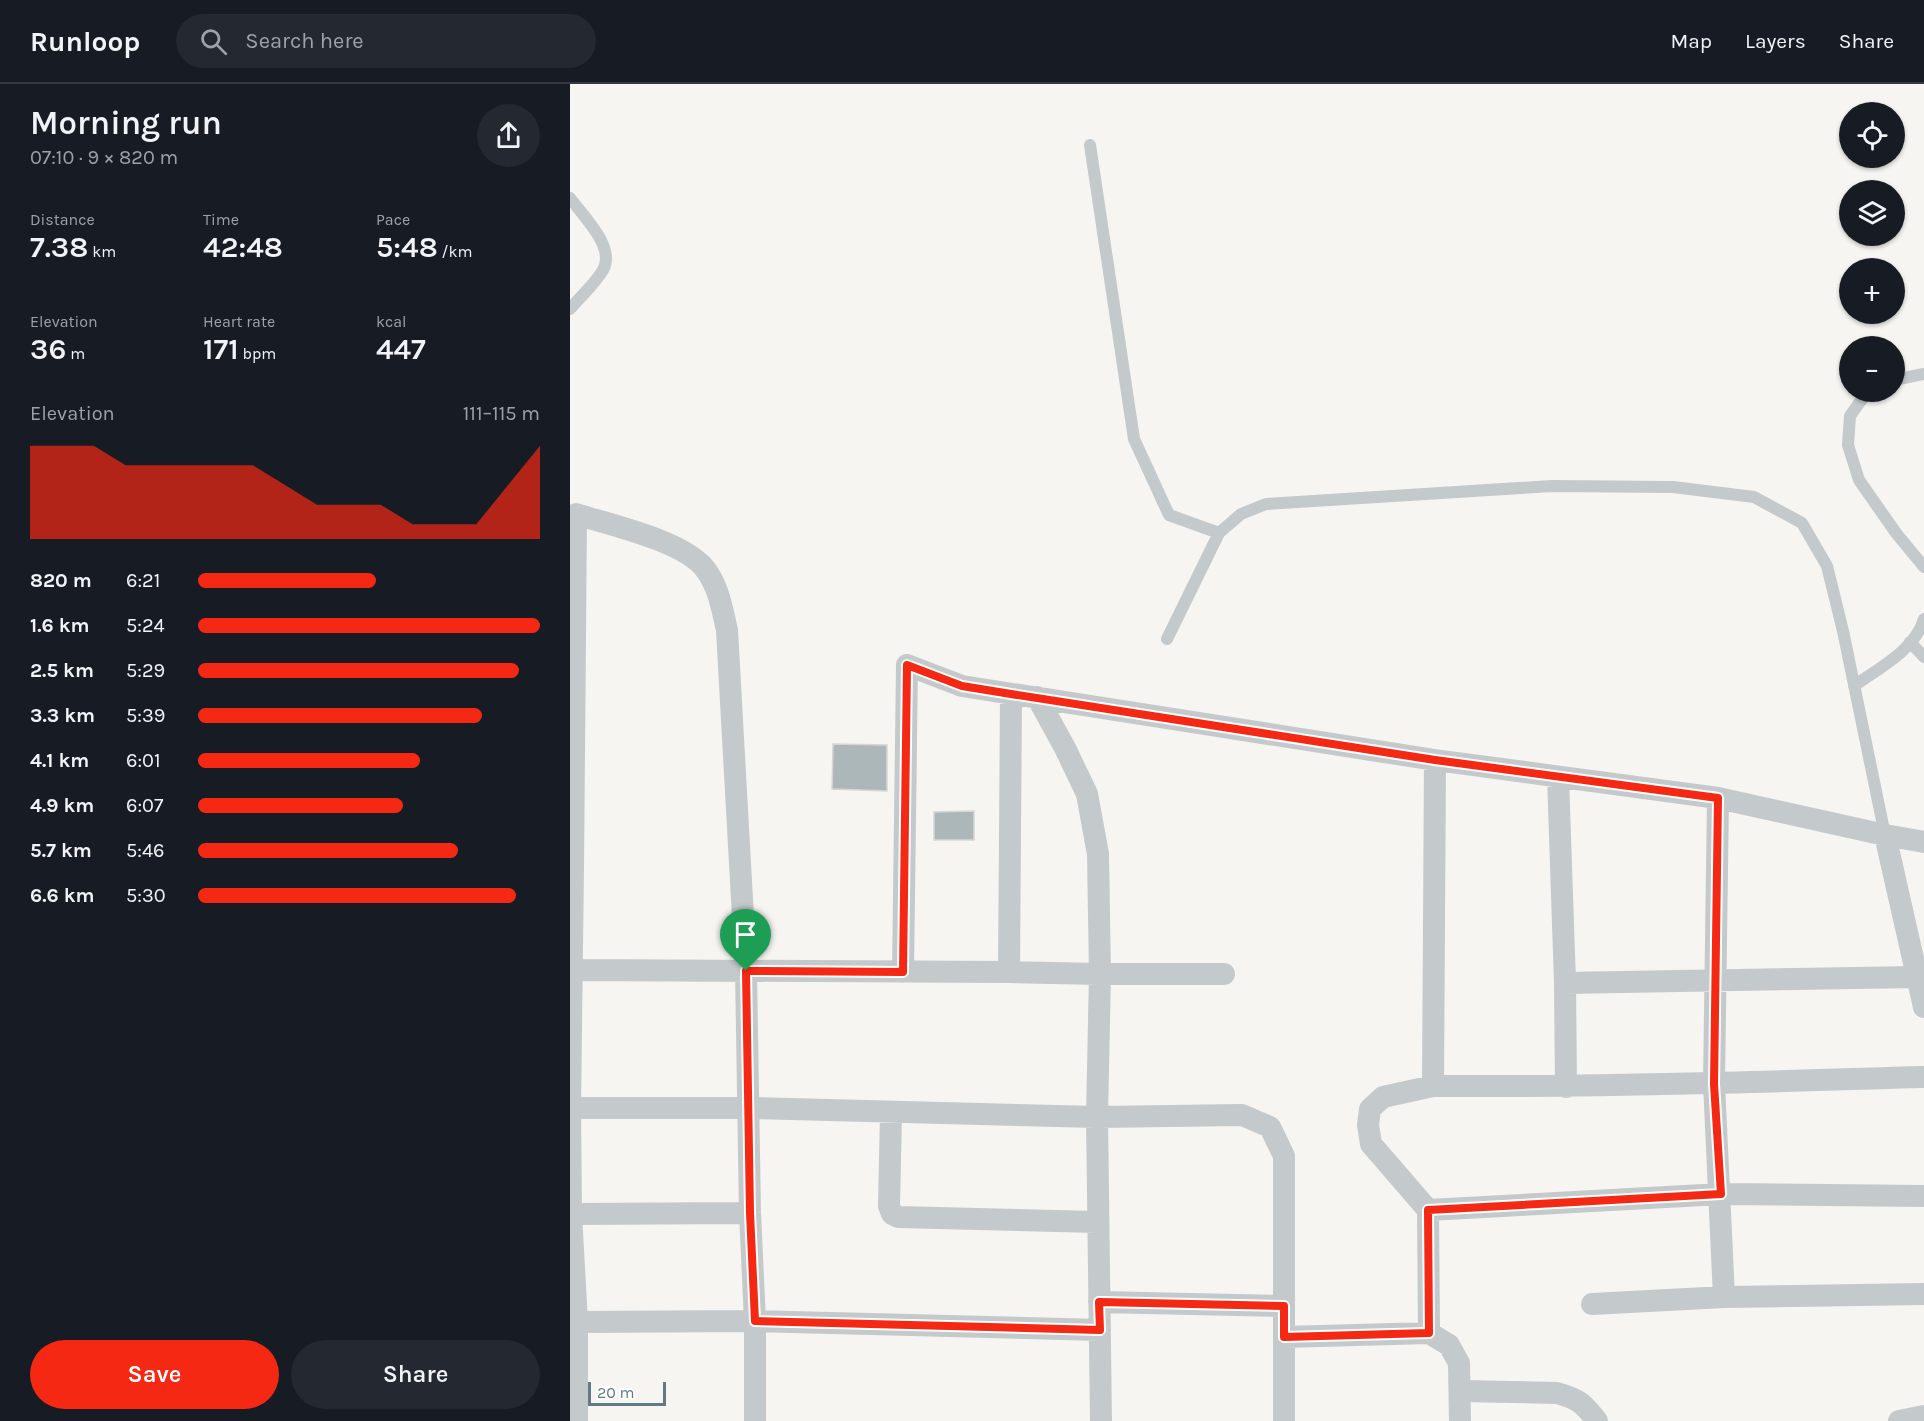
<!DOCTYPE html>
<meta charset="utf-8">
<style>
body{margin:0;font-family:Karla,sans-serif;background:#242831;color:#f1f3f6;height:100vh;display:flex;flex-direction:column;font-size:22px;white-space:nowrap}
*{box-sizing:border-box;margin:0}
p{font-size:20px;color:#9ea1a6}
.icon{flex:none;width:33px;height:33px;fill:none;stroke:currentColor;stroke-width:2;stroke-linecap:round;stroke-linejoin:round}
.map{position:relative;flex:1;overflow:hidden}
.drawer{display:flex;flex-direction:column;background:#171b24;width:570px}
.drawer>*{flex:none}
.buttons{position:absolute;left:1269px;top:18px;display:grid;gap:12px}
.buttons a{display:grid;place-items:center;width:66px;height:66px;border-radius:50%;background:#171b24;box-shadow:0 2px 4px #0004;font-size:30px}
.scale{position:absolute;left:18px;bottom:15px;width:78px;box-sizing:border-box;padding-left:6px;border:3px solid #617a85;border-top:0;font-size:16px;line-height:21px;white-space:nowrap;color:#617a85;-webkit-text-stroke:4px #fff;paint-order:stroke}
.pin{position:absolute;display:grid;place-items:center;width:51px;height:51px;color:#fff;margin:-62px -26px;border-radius:50% 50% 50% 0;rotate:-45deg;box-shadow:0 0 6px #0007}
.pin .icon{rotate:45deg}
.round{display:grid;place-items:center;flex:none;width:63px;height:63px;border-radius:32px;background:#242831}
.summary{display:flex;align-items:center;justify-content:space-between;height:102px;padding:0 30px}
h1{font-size:33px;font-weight:600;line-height:45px}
.stats{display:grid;grid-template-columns:repeat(3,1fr);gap:9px;height:102px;padding:6px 30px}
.stats div{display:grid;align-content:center}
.stats b{font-size:30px;font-weight:600}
.stats small{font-size:16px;font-weight:400}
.stats p{font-size:16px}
.chart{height:168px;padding:12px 30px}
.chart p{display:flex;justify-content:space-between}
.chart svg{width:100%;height:108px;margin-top:6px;fill:#f42813;opacity:.7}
.action{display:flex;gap:12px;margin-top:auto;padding:12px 30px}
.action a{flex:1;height:69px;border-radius:36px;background:#f42813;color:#fff;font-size:24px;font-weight:600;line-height:69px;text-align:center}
.action a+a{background:#242831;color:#f1f3f6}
ul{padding:0 30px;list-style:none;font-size:20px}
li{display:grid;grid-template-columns:96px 72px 1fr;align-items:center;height:45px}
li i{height:15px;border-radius:8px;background:#f42813}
header{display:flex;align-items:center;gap:36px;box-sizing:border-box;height:84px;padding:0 30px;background:#171b24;border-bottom:2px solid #363941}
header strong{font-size:28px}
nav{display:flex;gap:33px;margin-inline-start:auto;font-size:21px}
.search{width:420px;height:54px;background:#242831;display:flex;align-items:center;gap:15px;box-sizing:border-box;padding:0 21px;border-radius:33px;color:#9ea1a6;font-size:22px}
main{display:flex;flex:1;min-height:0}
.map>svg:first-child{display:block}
.building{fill:#acb7ba;stroke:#d7d6d4;stroke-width:1.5}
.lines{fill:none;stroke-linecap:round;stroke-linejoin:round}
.service{stroke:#c4c9cb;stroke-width:12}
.minor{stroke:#c4c9cb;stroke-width:22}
.route-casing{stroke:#fff;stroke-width:12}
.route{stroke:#f42813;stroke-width:8}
</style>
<header>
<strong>Runloop</strong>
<div class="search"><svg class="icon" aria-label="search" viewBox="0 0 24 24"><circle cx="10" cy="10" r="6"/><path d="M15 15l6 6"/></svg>Search here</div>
<nav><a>Map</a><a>Layers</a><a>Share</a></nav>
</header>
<main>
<section class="drawer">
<div class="summary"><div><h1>Morning run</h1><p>07:10 · 9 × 820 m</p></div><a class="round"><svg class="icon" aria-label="share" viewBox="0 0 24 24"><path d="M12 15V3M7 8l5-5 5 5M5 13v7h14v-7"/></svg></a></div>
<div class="stats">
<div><p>Distance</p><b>7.38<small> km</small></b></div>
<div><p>Time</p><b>42:48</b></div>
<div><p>Pace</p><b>5:48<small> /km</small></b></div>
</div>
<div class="stats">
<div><p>Elevation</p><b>36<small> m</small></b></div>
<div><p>Heart rate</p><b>171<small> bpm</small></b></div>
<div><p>kcal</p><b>447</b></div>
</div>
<div class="chart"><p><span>Elevation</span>111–115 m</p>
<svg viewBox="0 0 160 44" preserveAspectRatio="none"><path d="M0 44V6L10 6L20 6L30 14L40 14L50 14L60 14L70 14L80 22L90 30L100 30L110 30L120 38L130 38L140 38L150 22L160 6V44z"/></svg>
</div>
<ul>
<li><b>820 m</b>6:21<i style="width:52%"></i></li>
<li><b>1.6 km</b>5:24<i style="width:100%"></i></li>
<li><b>2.5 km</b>5:29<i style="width:94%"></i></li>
<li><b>3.3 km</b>5:39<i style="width:83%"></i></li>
<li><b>4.1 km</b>6:01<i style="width:65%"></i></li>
<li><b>4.9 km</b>6:07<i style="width:60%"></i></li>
<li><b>5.7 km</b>5:46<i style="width:76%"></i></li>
<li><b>6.6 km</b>5:30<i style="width:93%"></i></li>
</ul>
<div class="action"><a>Save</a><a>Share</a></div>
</section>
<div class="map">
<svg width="1354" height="1337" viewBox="0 0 1354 1337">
<rect width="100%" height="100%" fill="#f6f5f1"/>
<!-- building -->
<path class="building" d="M263 660 317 661V707L262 705Z
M404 727V756H364V728Z"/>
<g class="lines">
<!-- service -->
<path class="service" d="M520 61 564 355 599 431 649 449
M0 114C13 132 46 163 33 186 25 200 10 213 0 225
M1324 296 1354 290
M1297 308 1280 332 1278 361 1289 396 1326 449 1354 483
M597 555 649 449 671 430 696 420 982 402 1103 403 1184 413 1232 439 1257 482 1273 547 1315 751
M1340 558 1354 573
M1284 602C1309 584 1345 566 1354 535"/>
<!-- minor -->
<path class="minor" d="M0 553H5L6 430C40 441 115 457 136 486 149 504 152 525 157 546L176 887 180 1129 185 1237V1337
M467 613 495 664 517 710 528 770 530 890H654
M865 676 863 1002 813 1013 800 1025 798 1041 801 1060 858 1126 1151 1110 1354 1112
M988 693 995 899 996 1003
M1148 714 1144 1000 1154 1213
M1315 751 1354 923
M0 784H3L0 1024 1 1130 7 1238
M3 784 5 553
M2 886 439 888 441 610
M333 888 337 581 392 602 865 676 1148 714 1315 751 1354 758
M439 888 530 890 527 1033 531 1337
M995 899 1347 893
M863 1002C1027 1003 1190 998 1354 993
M0 1024H180L527 1033 672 1031 700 1043 714 1072V1337
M321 1029 319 1122 322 1130 328 1133 528 1138
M858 1126 859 1249 879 1261 889 1279 890 1337
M1 1130 180 1129
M529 1218 714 1222
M1022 1220 1154 1213 1354 1210
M714 1253 859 1249
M890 1307 987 1309C1009 1315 1014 1320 1027 1337
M7 1337V1238L185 1237 530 1246
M1329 1337 1354 1332"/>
</g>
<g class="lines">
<!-- route casing -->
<g class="route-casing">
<path id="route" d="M337 581 392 602 441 610 865 676 1148 714 1144 1000 1151 1110 858 1126 859 1249 714 1253V1222L529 1218 530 1246 185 1237 180 1129 176 887 333 888Z"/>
</g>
<!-- route -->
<use href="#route" class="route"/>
</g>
</svg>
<div class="buttons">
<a><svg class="icon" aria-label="locate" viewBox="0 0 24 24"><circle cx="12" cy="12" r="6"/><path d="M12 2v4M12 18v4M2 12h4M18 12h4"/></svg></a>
<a><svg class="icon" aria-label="layers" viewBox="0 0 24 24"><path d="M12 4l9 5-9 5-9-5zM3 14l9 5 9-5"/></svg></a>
<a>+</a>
<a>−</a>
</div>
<div class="scale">20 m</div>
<div class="pin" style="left:176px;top:887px;background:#1e9e55"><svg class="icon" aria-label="arrive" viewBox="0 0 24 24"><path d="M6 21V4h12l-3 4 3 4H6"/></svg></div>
</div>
</main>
